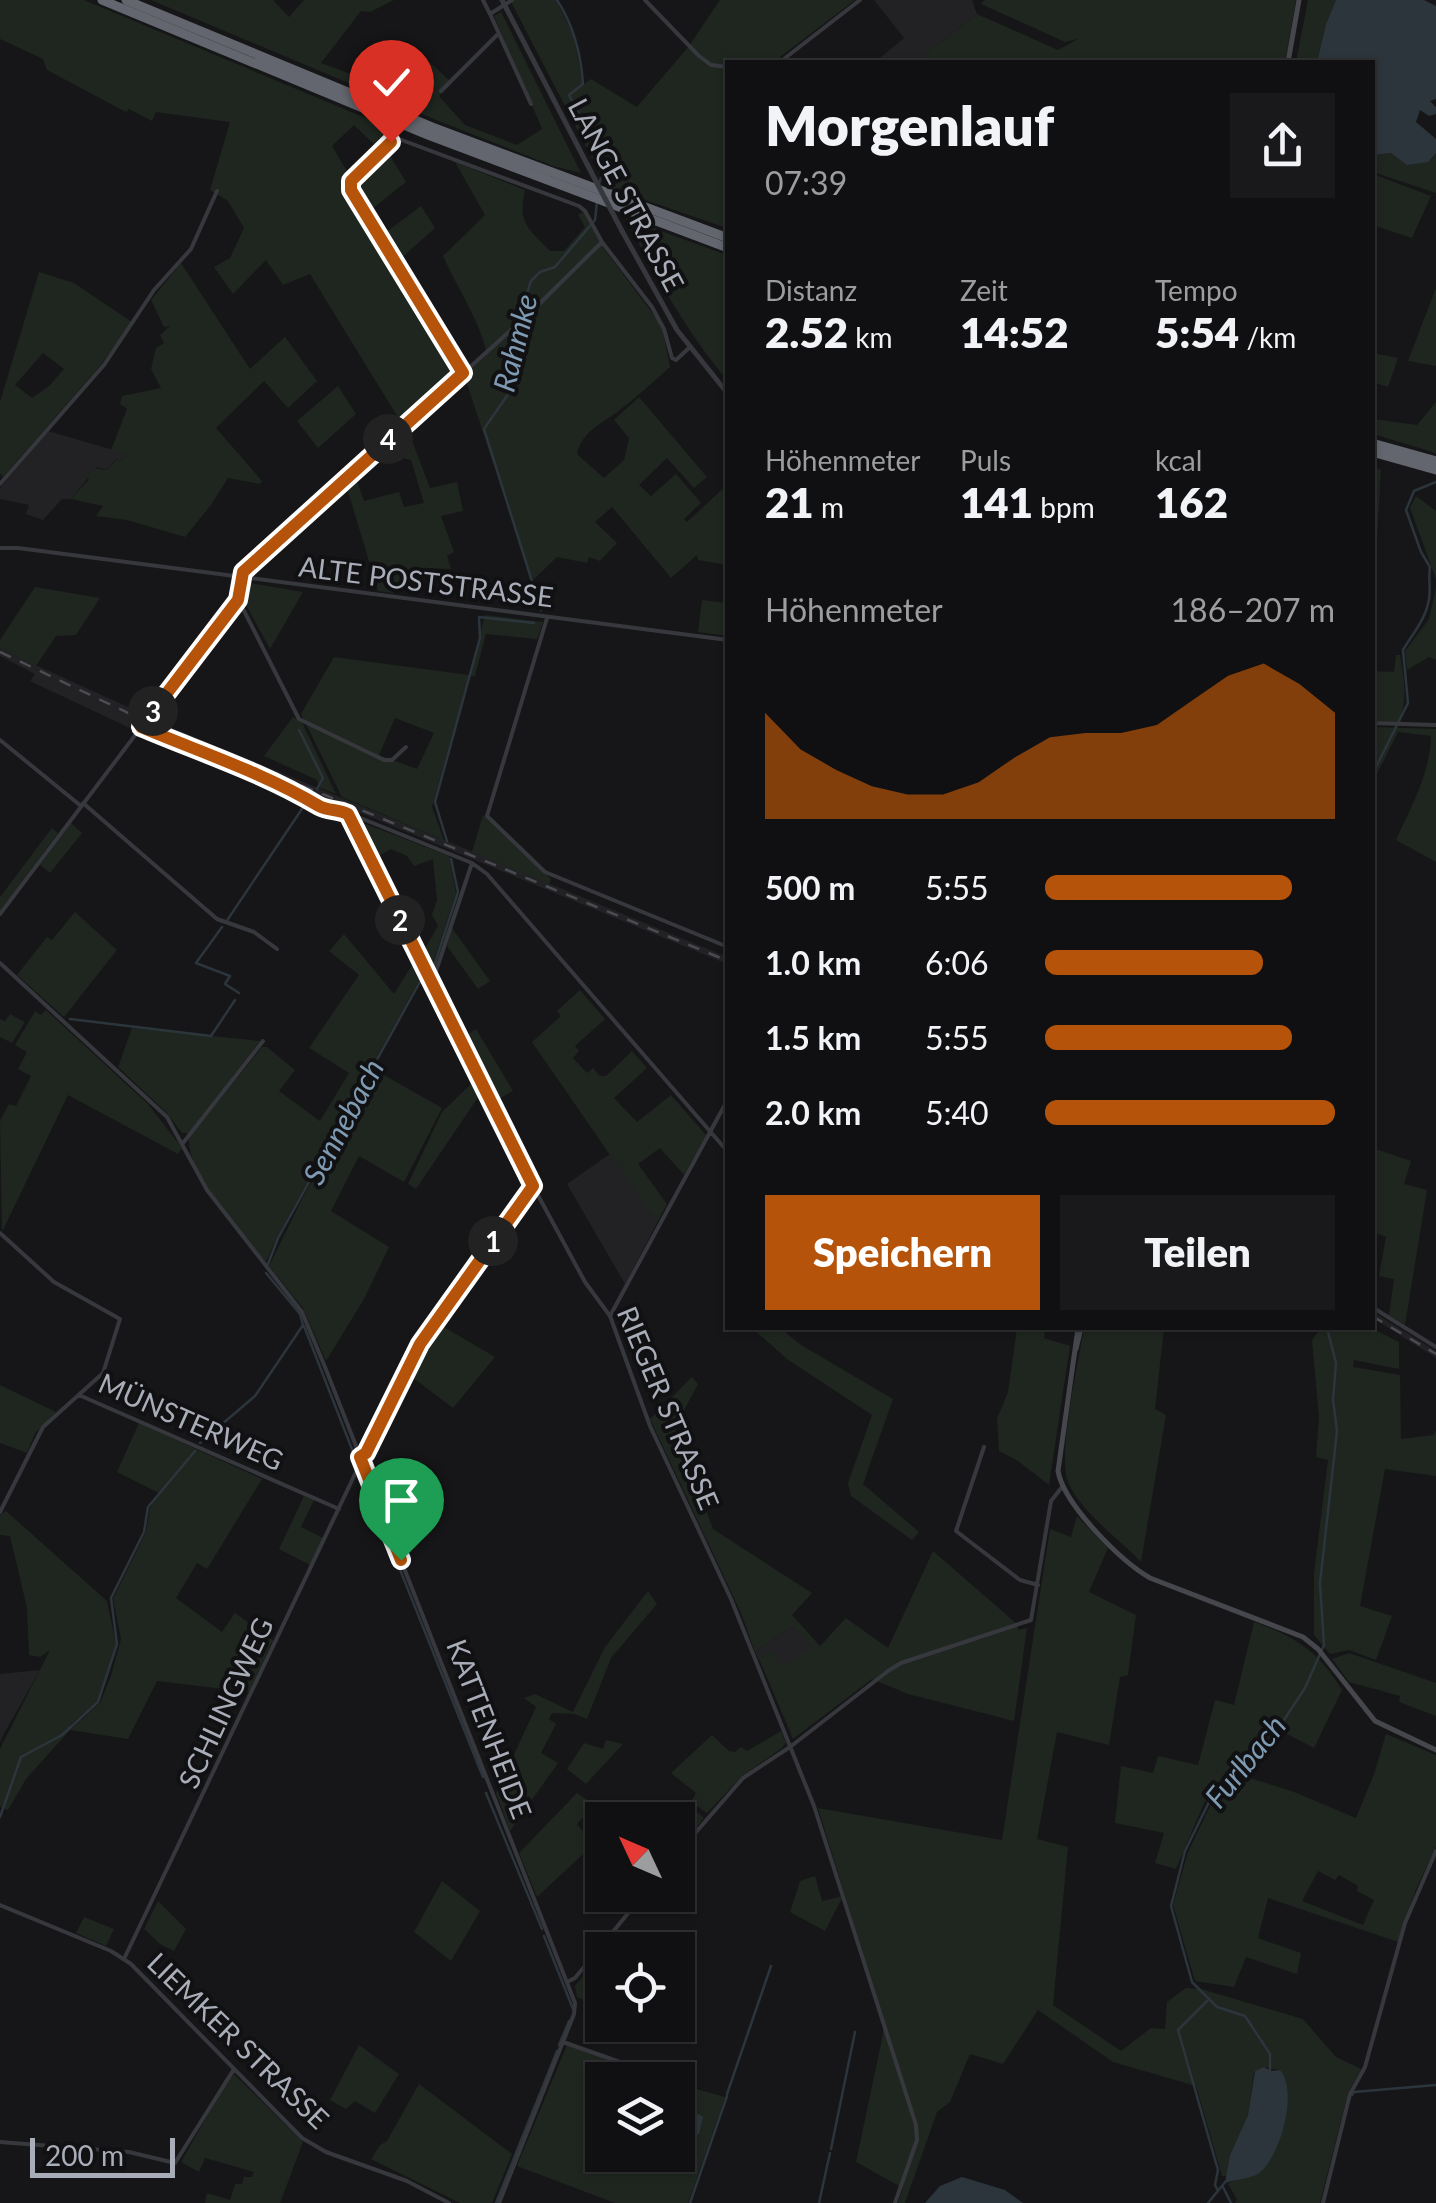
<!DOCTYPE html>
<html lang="de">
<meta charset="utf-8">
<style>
body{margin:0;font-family:Lato,sans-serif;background:#19191b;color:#f1f3f6;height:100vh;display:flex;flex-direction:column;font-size:38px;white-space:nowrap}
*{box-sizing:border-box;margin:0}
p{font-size:32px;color:#9c9d9f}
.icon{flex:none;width:55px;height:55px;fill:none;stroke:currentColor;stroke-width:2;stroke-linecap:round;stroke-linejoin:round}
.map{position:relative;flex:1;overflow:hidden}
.drawer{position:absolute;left:725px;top:60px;width:650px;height:1270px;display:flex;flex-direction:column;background:#101012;border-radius:0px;box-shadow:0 2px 8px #0004,0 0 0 2px #303032}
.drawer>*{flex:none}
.needle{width:65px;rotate:314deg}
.buttons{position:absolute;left:585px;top:1802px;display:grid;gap:20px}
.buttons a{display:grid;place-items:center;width:110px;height:110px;border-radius:0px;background:#101012;box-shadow:0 2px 8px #0004,0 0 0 2px #303032;font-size:50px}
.scale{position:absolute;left:30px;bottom:25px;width:145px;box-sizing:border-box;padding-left:10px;border:5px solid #a8adb8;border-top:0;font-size:28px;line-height:35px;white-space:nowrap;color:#a8adb8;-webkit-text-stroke:8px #111113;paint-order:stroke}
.pin{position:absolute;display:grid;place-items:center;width:85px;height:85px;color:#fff;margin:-102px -42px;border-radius:50% 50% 50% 0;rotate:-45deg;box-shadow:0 0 10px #0007}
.pin .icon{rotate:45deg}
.km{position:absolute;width:50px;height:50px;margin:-25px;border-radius:50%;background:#222;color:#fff;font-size:28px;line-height:50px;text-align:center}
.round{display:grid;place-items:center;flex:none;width:105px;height:105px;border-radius:0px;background:#19191b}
.summary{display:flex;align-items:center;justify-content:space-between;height:170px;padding:0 40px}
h1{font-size:55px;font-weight:800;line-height:75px}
.stats{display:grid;grid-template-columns:repeat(3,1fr);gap:15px;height:170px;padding:10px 40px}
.stats div{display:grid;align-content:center}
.stats b{font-size:42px;font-weight:800}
.stats small{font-size:28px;font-weight:400}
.stats p{font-size:28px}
.chart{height:280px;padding:20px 40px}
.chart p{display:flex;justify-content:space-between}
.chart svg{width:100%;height:180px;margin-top:10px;fill:#b45309;opacity:.7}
.action{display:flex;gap:20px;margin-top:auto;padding:20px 40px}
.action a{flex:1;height:115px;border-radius:0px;background:#b45309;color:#fff;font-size:40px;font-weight:800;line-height:115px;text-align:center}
.action a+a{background:#19191b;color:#f1f3f6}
ul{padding:0 40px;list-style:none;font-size:32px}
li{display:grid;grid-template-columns:160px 120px 1fr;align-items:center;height:75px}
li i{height:25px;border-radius:12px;background:#b45309}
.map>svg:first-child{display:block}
.built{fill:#222225}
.green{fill:#1e261f;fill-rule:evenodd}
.water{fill:#2c353c}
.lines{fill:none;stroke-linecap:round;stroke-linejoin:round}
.stream{stroke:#2c353c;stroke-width:2.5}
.minor{stroke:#37383d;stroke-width:4}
.tertiary{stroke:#37383d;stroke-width:5}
.secondary{stroke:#45474d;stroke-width:5}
.motorway{stroke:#63666e;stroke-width:9}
.rail{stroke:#4a4c52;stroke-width:2.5;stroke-dasharray:12 10;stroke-linecap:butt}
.tertiary-bridge{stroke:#37383d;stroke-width:5}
.route-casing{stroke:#fff;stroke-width:20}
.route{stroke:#b45309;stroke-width:12}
.labels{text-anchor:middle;stroke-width:8;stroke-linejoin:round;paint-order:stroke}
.street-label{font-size:28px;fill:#a8adb8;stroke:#111113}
.water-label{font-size:30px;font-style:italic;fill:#7f9bb3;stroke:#111113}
</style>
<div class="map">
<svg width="1436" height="2203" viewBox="0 0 1436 2203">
<rect width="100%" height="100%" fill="#161618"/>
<!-- built -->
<path class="built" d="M874 0H972L977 14 916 62H875L904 38Z
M48 431 127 454 120 462 116 459 107 470 97 467 71 499H62L43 520 26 514 29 505 0 499V488Z
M0 648 40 667 146 715 134 730 30 681 35 674 0 656Z
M151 719 727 957V964L147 725Z
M610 1154 657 1223 625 1284 567 1184Z
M1373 1312 1436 1351V1358L1373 1318Z
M793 1626 813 1647 784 1667 759 1660 755 1652Z
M40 1670 2 1737 0 1742V1674Z"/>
<!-- green -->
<path class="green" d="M0 0H84L399 132 380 150 354 125 332 146 351 178 348 191 460 372 402 424 310 274 283 285 266 260 233 294 214 267 230 258 244 228 228 201 210 190 230 122 156 112 152 121 129 109 126 112 47 70 43 59 0 39Z
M151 0H273L289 17 304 0H394L370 12 361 11 321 63 367 80C383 68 401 64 417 50L452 83 439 96 465 125 517 145 542 129 494 16 501 12 581 173 553 166 441 122Z
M510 0H556L574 37 583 85 591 79 637 107 689 46 720 0H855L780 57 784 62H728L727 228 607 187Z
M985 0H1296L1285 62H916L977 14 1058 50 1078 39 1065 42 981 4Z
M1308 0H1336L1326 24 1317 62H1296Z
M386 149 406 182 367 213 354 191 353 183Z
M1391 153H1436V193L1373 172V155Z
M455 162 525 190C518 224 527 227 550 251H564L585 227 578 215 583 212 605 250 662 326 670 367C654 381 638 396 621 409 603 424 583 429 577 454L604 478 624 460 629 438 614 420 639 397 707 477 694 488 667 458 639 485 651 496 676 474 701 503 684 519 687 522 727 485V565L698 560 697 555 671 578 612 507 595 522 617 543 600 561 589 557 587 563 557 557 534 579 531 577 464 375 487 355C481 323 458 289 443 256L485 215Z
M1373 174 1431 196 1412 238 1373 225Z
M421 206 435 228 397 262 381 236Z
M625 218 727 255V380C685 330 656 276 625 218Z
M181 263 250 369 285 337 317 381 288 408 264 381 216 428 262 481 260 484 228 478 211 505 185 537 127 520 96 516 103 506 71 499 89 479 86 476 93 468 107 470 117 459 120 462 126 455 111 450 127 409 120 404 122 396 161 388 151 369 156 348 164 343 160 335 170 326 164 327 151 300Z
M39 272 74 283 132 322 100 366 3 477 0 473V402ZM43 353 64 369 49 386 32 398 15 385Z
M1436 288V366L1408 361Z
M1373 353 1398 358 1388 387 1373 382Z
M338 386 356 414 318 448 297 421Z
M1436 402V453L1373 434V419L1417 425Z
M408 430 430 488 457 482 463 511 441 516 454 552 447 556 451 569 422 568 421 590 395 587 393 593 378 591 346 485 355 475 364 501 399 492 404 507 424 503 411 460 399 457 393 444Z
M1373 467 1381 470 1376 559 1372 558Z
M1416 496 1436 511V579L1410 508Z
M249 583 303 592 270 649 241 596Z
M35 587 100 598 76 635 56 636 36 666 0 648V640Z
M1436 588V660L1429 657 1407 670 1405 651 1429 619Z
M702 600 727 603V636L698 632Z
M485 615 543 622 537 639 486 634 475 676H469L432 807 444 840 342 797 301 714 334 657 469 675ZM395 718 434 733 417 769 379 755Z
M1396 655H1400C1404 679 1408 699 1399 722L1373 721V671L1394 672Z
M293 717 302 722 336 794 320 788 317 780 264 756Z
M1373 727 1436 729V862L1396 840C1411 807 1430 774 1431 736L1398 732 1373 782Z
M483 815 551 879 549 884 472 852Z
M353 819 449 856 456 893 429 975 419 953 424 950 438 926 432 915 437 900 433 859 414 866 407 856 391 849 372 860Z
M71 823 82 833 50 873 40 865Z
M52 828 58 833 0 911V897Z
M75 912 117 950 64 1017 17 975 47 937 52 940Z
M452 928 490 981 478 989 447 946Z
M344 934 394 994 415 960 422 975 277 1237 266 1262C243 1235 186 1174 189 1138L262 1047H267L295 1070 279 1091 320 1121 349 1073 309 1048 359 975 329 951Z
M580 990 605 1019 575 1046 579 1051 573 1058 587 1073 593 1068 600 1076H606L632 1051 647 1068 614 1098 637 1122 671 1095 706 1135 684 1175 660 1148 638 1164 667 1204 657 1223 532 1042 561 1016 557 1011Z
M46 1010 148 1104 182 1148 178 1154 68 1095 2 1232 0 1121 9 1104 16 1106 31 1076 18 1069 27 1052 15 1045 35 1011 41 1015Z
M10 1014 25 1022 12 1043 0 1037V1019L5 1021Z
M132 1028 260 1041 189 1133H182L166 1112 118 1067Z
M476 1029 513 1091 493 1102 461 1039Z
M375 1070 442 1108 404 1182 359 1156 331 1211 389 1247 364 1299 326 1361 303 1308 269 1266 304 1195Z
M474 1081 481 1093 416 1189 408 1184 442 1112Z
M1373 1148 1411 1161 1404 1184 1427 1190 1405 1325 1389 1315 1394 1279 1379 1276 1386 1237 1373 1232Z
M439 1324 495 1357 453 1408 408 1374Z
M752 1328H780L801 1345 893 1399 863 1484 919 1532 912 1540 851 1496 848 1483 872 1415 787 1359Z
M1017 1328H1046L1044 1338 1070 1346 1049 1485 1018 1461 999 1451 997 1419 1008 1392Z
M1084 1328H1164L1155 1409 1166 1415 1141 1562C1120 1540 1079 1510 1068 1482 1057 1454 1079 1361 1084 1328Z
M1321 1328H1371L1399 1342V1369L1354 1360 1353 1367 1400 1375 1401 1439 1433 1435 1436 1431V1476L1385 1469 1360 1606 1392 1616 1376 1660 1349 1650 1330 1654 1314 1635V1573L1328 1460 1316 1457 1319 1417 1312 1340Z
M692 1377 698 1384 675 1427 713 1529 812 1593 792 1615 820 1646 846 1618 888 1648 933 1551 1017 1624 1019 1630 1027 1628 1014 1721 908 1694 872 1679 793 1739 759 1659 771 1651 784 1666 812 1647 793 1626 755 1652 741 1613 650 1419Z
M0 1385 56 1412 35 1433 27 1453 0 1443Z
M139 1423 262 1479 207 1569 197 1563 176 1598 222 1632 235 1613 273 1640 249 1692 157 1681 128 1739 70 1730 26 1779 8 1810 0 1807V1749L50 1650 40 1657 29 1655 27 1608 10 1536 0 1535V1515L6 1511 107 1601 116 1644 98 1701 70 1725 71 1729 100 1703 111 1676 121 1639 113 1599 146 1532 150 1508 159 1493 117 1472Z
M304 1496 314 1500 301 1527 323 1538 310 1565 279 1549Z
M1077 1516 1108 1548 1089 1592 1136 1615 1128 1675 1120 1677 1109 1745 1057 1732 1037 1839 1068 1847 1053 2005 1121 2051 1151 2028 1165 2029 1167 2002 1186 1988 1201 1989 1303 2019 1336 2057 1361 2069 1348 2093 1320 2203H1235L1237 2199 1228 2184C1238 2176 1249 2180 1259 2172 1287 2150 1279 2102 1280 2070L1264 2067 1254 2072 1248 2115 1230 2155 1227 2176H1222L1196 2086 1113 2062 1038 2010 1003 2064 970 2054 950 2102 937 2112 905 2203H898L903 2188 856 2162 883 2034V2019L818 1808 1002 1840 1050 1529 1071 1537Z
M648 1591 657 1604 611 1658 587 1719 574 1714 552 1713 549 1719 556 1724 541 1753 558 1763 510 1831 496 1793 536 1707 524 1698 535 1694 573 1712 605 1647Z
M1254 1622C1296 1637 1318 1651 1342 1690L1314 1748 1285 1733 1247 1777 1294 1792 1356 1818 1374 1774 1386 1734 1436 1755V1847L1416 1889 1398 1942 1268 1898 1258 1938 1301 1953 1297 1974 1246 1957 1234 1987 1195 1981 1173 1905 1188 1852 1213 1800 1205 1801 1176 1869 1155 1863 1164 1833 1115 1823 1121 1766 1153 1773 1158 1756 1198 1765 1215 1700 1234 1705ZM1318 1871 1335 1880 1339 1875 1358 1886 1357 1891 1374 1900 1363 1925 1302 1901Z
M1349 1653 1436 1683V1716L1399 1702 1400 1696 1349 1682 1332 1659Z
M781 1731 786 1743 782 1748 742 1776 707 1813 691 1802 696 1793 671 1773 712 1735 729 1751 735 1752 741 1747 747 1751Z
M606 1740 623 1744 586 1784 567 1769 584 1743 603 1749Z
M577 1793 595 1805 577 1824 594 1844 537 1897 519 1853Z
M688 1805 704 1818 678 1850 677 1820Z
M815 1876 822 1901 843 1896 825 1931 790 1912 800 1881Z
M442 1881 480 1911 451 1961 414 1932Z
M158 1901 186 1929 174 1951 160 1944 144 1929Z
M84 1917 114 1929 106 1946 76 1933Z
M601 1953H602V2008L577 1997 575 1986Z
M359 2045 399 2074 375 2113 355 2101 346 2109 330 2100Z
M567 2045 665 2080H602V2155H678V2084L725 2097 688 2203H615L517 2166Z
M234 2074 303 2142 280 2203H205L207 2193 230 2200 235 2184H242L244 2177H252L254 2172 205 2158 199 2172 181 2162 230 2075Z
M419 2084 512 2154 492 2203H460L371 2159 380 2145 387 2141Z"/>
<!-- water -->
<path class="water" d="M1336 0H1424L1436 6V99L1430 101 1436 107V114L1429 116 1420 110 1416 122 1436 139V153L1428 162 1407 165 1391 153 1373 155 1372 62H1317L1326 24Z
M1264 2067 1271 2071 1280 2070C1299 2090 1280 2162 1256 2175 1247 2179 1233 2180 1225 2183L1230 2155 1248 2115 1255 2071Z
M682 2104 703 2117 699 2134 687 2135 678 2124V2106Z
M962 2177 1005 2190 1023 2203H925L940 2186Z"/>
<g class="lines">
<!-- stream -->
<path class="stream" d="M557 0C574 26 581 53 583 84L569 95 605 163 599 184
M541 610 484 429 511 390 516 371 514 333 531 281 540 272 555 267 595 220 597 202
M299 730 323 778 317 789
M1372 775 1408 703 1403 650C1413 633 1426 619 1429 599 1431 588 1428 578 1430 567L1421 552 1406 510 1414 491 1436 482
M447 841 435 802 480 638 479 617 534 623
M226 922 306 803
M222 927 196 963 230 976 225 984 239 993
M433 969 458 892 451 859
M70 1019 211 1036 235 1000
M268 1264 278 1238 421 980
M304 1326 357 1462
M200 1443 255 1396 303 1325 300 1314 266 1273
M361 1472 483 1777
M486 1793 542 1929
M0 1817 21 1757 62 1735 98 1702 117 1644 111 1598 144 1532 148 1507 195 1451
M544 1936 573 2009
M1207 2001 1178 2030 1218 2170 1215 2185 1217 2189
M559 2045 569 2021
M1270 2074V2054L1245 2016 1217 2007 1192 1982 1171 1906 1185 1851 1212 1796 1274 1735 1305 1688 1324 1645 1320 1583 1337 1431 1333 1400 1336 1363 1327 1328
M727 2094 771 1966
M1352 2095 1354 2092 1436 2085
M537 2101 557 2051
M831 2149 855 2032
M1223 2187 1231 2203
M496 2203 536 2103
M690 2203 727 2096
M819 2203 830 2153
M1208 2203 1226 2181"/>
<!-- minor -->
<path class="minor" d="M483 0 490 14
M512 0 490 14 531 104
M645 0 699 56 711 65 728 67
M780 62 860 0
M441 91 497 35
M463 373 351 190V181L391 142 399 139 579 206 585 211 602 242
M0 484 104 365 154 290 191 249 217 191
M0 548H18L728 640
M238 599 299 719 384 760H392L406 747
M547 618 487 816 545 872 728 947
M1372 723 1436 725
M141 727 296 791 325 809H338L472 863 487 874 728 1152
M0 740 81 806
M83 803 217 919 254 932 277 949
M348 814 533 1186 585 1282 610 1316 650 1426 731 1599 814 1806 916 2125 917 2140 895 2203
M0 914 238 599 243 572 531 312 602 242 652 307 664 329 672 358 676 360 689 348
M0 963 167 1117 207 1190 302 1312 325 1367 575 2003 574 2014 499 2203
M429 980 434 977 472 863
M183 1143 263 1041
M0 1233 54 1282 120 1319 103 1373 43 1427 0 1512
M1372 1307 1436 1347
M610 1316 728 1099
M79 1395 339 1509
M984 1447 956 1531 1020 1580 1038 1585
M360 1457 366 1453 421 1344 533 1186
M678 1853 743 1778 790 1747 888 1671 901 1663 1031 1620 1051 1501 1062 1487
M0 1905 111 1951 131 1964 302 2138 326 2152 407 2181 449 2203
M124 1959 356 1472 364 1465
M567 1982 575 1978 643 1895
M563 2042 671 2080
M678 2082 680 2083
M0 2142 129 2152 175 2163 234 2069
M1323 2203 1350 2094 1365 2067 1405 1923 1436 1851"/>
<!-- tertiary -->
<path class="tertiary" d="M502 0 587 164
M622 231 677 330 728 394"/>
<!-- secondary -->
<path class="secondary" d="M1288 62 1299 0
M1078 1328 1058 1471C1064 1505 1121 1561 1150 1578L1303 1637 1318 1649 1375 1721 1436 1750
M1076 1349 1081 1328"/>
<!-- motorway -->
<path class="motorway" d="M102 0 428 135 728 248
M126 0 432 127 728 238
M1372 443 1436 461
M1372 452 1436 470"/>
<!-- rail -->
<path class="rail" d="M0 652 145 721 728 961
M1372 1316 1436 1354"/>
<!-- tertiary-bridge -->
<path class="tertiary-bridge" d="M587 164 622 231"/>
</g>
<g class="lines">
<!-- route casing -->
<g class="route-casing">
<path id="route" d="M391 142 351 181V190L463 373 243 572 238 600 141 727C200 752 264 773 319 806 328 811 338 809 348 814L533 1186 420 1344 366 1453 360 1457 401 1560"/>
</g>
<!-- route -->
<use href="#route" class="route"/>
</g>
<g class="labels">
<!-- street labels -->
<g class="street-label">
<text transform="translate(626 195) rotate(62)" y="10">LANGE STRASSE</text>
<text transform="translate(426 582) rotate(7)" y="10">ALTE POSTSTRASSE</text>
<text transform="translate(668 1408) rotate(67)" y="10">RIEGER STRASSE</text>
<text transform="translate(191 1422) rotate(24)" y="10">MÜNSTERWEG</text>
<text transform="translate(226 1703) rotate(-65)" y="10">SCHLINGWEG</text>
<text transform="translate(489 1729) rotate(69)" y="10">KATTENHEIDE</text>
<text transform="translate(238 2041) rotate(44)" y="10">LIEMKER STRASSE</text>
</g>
<!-- water labels -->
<g class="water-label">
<text transform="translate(516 343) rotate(-76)" y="10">Rahmke</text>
<text transform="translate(344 1122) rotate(-62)" y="10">Sennebach</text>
<text transform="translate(1246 1762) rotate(-51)" y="10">Furlbach</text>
</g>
</g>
</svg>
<div class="buttons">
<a><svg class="needle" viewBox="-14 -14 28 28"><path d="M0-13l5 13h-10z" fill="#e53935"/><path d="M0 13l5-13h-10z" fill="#9c9d9f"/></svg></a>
<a><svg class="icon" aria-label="locate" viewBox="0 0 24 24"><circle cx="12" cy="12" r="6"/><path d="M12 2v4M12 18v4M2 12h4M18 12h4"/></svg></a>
<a><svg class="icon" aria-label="layers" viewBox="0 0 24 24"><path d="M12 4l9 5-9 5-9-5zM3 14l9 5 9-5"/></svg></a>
</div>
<div class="scale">200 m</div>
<div class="pin" style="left:401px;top:1560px;background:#1e9e55"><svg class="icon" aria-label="arrive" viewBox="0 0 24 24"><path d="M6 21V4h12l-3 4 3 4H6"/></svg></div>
<div class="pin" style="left:391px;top:142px;background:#d93025"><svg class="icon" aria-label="check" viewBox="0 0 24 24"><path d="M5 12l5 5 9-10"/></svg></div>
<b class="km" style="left:493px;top:1241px">1</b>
<b class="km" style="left:400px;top:920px">2</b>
<b class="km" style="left:153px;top:711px">3</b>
<b class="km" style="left:388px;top:439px">4</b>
<section class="drawer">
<div class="summary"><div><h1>Morgenlauf</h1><p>07:39</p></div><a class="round"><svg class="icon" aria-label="share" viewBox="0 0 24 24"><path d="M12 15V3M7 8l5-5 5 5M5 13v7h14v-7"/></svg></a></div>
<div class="stats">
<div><p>Distanz</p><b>2.52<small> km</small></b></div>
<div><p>Zeit</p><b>14:52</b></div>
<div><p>Tempo</p><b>5:54<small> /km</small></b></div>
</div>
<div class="stats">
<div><p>Höhenmeter</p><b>21<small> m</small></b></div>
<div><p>Puls</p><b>141<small> bpm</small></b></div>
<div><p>kcal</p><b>162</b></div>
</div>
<div class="chart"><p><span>Höhenmeter</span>186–207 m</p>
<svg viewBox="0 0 160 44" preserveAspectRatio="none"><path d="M0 44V18L10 27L20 32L30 36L40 38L50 38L60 35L70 29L80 24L90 23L100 23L110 21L120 15L130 9L140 6L150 11L160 18V44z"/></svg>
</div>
<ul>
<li><b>500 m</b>5:55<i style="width:85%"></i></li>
<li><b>1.0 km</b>6:06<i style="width:75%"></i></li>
<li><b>1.5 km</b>5:55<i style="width:85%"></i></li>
<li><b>2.0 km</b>5:40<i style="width:100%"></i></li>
</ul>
<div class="action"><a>Speichern</a><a>Teilen</a></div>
</section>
</div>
